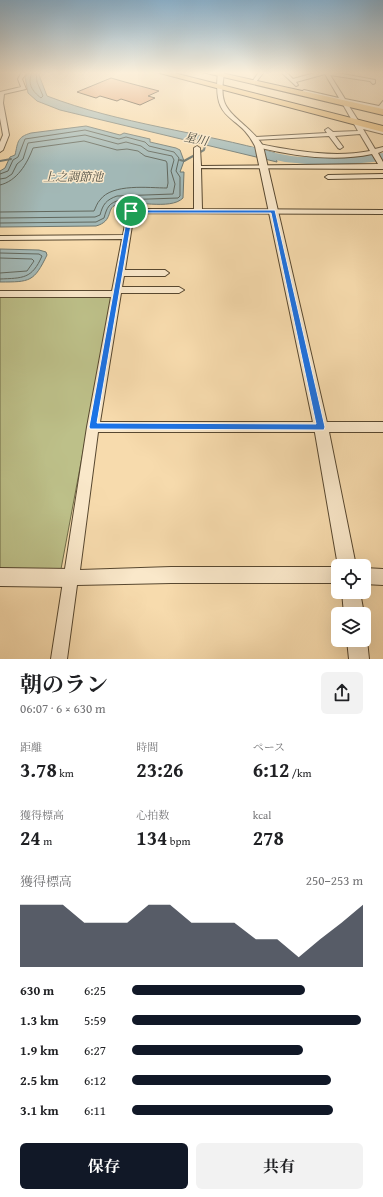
<!DOCTYPE html>
<html lang="ja">
<meta charset="utf-8">
<style>
body{margin:0;font-family:"Gentium Book Plus","Noto Serif JP",serif;background:#f2f2f2;color:#202124;height:100vh;display:flex;flex-direction:column;font-size:15px;white-space:nowrap}
*{box-sizing:border-box;margin:0}
p{font-size:13px;color:#757577}
.icon{flex:none;width:22px;height:22px;fill:none;stroke:currentColor;stroke-width:2;stroke-linecap:round;stroke-linejoin:round}
.map{position:relative;height:659px;overflow:hidden}
.sheet{display:flex;flex-direction:column;background:#fff;flex:1}
.sheet>*{flex:none}
.buttons{position:absolute;left:331px;top:559px;display:grid;gap:8px}
.buttons a{display:grid;place-items:center;width:40px;height:40px;border-radius:6px;background:#fff;box-shadow:0 4px 16px #0002;font-size:20px}
.pin{position:absolute;display:grid;place-items:center;width:34px;height:34px;color:#fff;margin:-17px;border:2px solid #fff;border-radius:50%;box-shadow:0 1px 4px #0007}
.round{display:grid;place-items:center;flex:none;width:42px;height:42px;border-radius:6px;background:#f2f2f2}
.overview{display:flex;align-items:center;justify-content:space-between;height:68px;padding:0 20px}
h1{font-size:22px;font-weight:700;line-height:30px}
.figures{display:grid;grid-template-columns:repeat(3,1fr);gap:6px;height:68px;padding:4px 20px}
.figures div{display:grid;align-content:center}
.figures b{font-size:20px;font-weight:700}
.figures small{font-size:11px;font-weight:400}
.figures p{font-size:11px}
.chart{height:112px;padding:8px 20px}
.chart p{display:flex;justify-content:space-between}
.chart svg{width:100%;height:72px;margin-top:4px;fill:#111827;opacity:.7}
.primary-button{display:flex;gap:8px;margin-top:auto;padding:8px 20px}
.primary-button a{flex:1;height:46px;border-radius:6px;background:#111827;color:#fff;font-size:16px;font-weight:700;line-height:46px;text-align:center}
.primary-button a+a{background:#f2f2f2;color:#202124}
ul{padding:0 20px;list-style:none;font-size:13px}
li{display:grid;grid-template-columns:64px 48px 1fr;align-items:center;height:30px}
li i{height:10px;border-radius:5px;background:#111827}
.map>svg:first-child{display:block}
.green{fill:#bdc089;stroke:#706c48}
.water{fill:#a2b8b6;stroke:#6f7870}
.lines{fill:none;stroke-linecap:round;stroke-linejoin:round}
.shore{stroke:#62685e;stroke-width:1}
.stream{stroke:#6f7870;stroke-width:2}
.river{fill:#a2b8b6;fill-rule:evenodd}
.building{fill:#de9c6e;stroke:#231706}
.minor-casing{stroke:#584830;stroke-width:2}
.tertiary-casing{stroke:#584830;stroke-width:2}
.trunk-casing{stroke:#231706;stroke-width:2}
.minor{fill:#fae8ca;fill-rule:evenodd}
.tertiary{fill:#fae8ca;fill-rule:evenodd}
.trunk{fill:#ecbe76;fill-rule:evenodd}
.route{fill:#1a73e8;stroke:#fff;fill-rule:evenodd}
.labels{text-anchor:middle;stroke-width:3;stroke-linejoin:round;paint-order:stroke}
.far-water-label{font-size:12px;font-style:italic;fill:#4f4f44;stroke:#fae8ca}
</style>
<div class="map">
<svg width="383" height="659" viewBox="0 0 383 659">
<rect width="100%" height="100%" fill="#f7dbad"/>
<filter id="stains"><feTurbulence type="fractalNoise" baseFrequency=".005" numOctaves="4"/><feColorMatrix values="0 0 0 0 .2 0 0 0 0 .09 0 0 0 0 .02 0 0 0 .5 -.17"/></filter>
<radialGradient id="worn" r=".72"><stop offset=".6" stop-color="#630" stop-opacity="0"/><stop offset="1" stop-color="#630" stop-opacity=".3"/></radialGradient>
<!-- green -->
<path class="green" d="M0 297H112L61 569 0 570Z"/>
<!-- water -->
<path class="water" d="M29 72H41L39 75 47 96C120 124 200 132 275 153L277 162 60 110 37 101 28 93 25 77Z
M86 126 120 135 124 133 150 139V142L176 148 180 150 184 161 180 172H184L183 198C170 211 134 199 116 205 106 208 114 221 96 226L0 227V171L5 168 10 157 15 155C18 142 17 137 31 133Z
M0 249 39 250 46 252 47 255C34 282 30 282 0 282Z"/>
<g class="lines">
<!-- shore -->
<path class="shore" d="M32 72C27 84 32 91 41 98L43 96 37 82 36 72
M0 174 8 171 13 160 18 157 25 139 85 130 119 139 126 137 145 142 149 146 174 152 179 158 176 171 180 177V196L178 198 120 200C109 203 107 207 104 218L96 222 0 223
M0 179 6 178 12 174 17 164 23 159 28 143 85 135 118 144 126 142 141 146 148 151 172 156 174 160 171 171 175 184 173 194 117 196C106 200 103 204 100 215L95 217 0 218
M0 185C17 181 27 164 33 148L84 141 117 150 127 149 138 151 145 156 166 161 167 163 168 183 167 188C149 188 112 183 100 200 97 203 96 207 94 211L0 212
M0 253 39 254 42 256C32 279 23 278 0 279
M0 258 32 259 34 261 27 271 0 273"/>
<!-- stream -->
<path class="stream" d="M180 160 184 161 204 150 206 142
M0 161 11 159"/>
<!-- river -->
<path class="river" d="M252 147C265 150 278 154 291 156 321 159 353 157 383 153V161L351 164H307L285 162 248 154 246 151 248 148Z"/>
</g>
<!-- building -->
<path class="building" d="M111 78 125 82 159 91 148 96 155 98 140 105 121 99 117 101 100 96 96 98 77 92Z"/>
<g class="lines">
<!-- minor casing -->
<g class="minor-casing">
<path id="minor" d="M22 72H27L22 79 26 89 4 94 3 103 9 135 3 150 0 152V142L3 135 0 118V92L21 87 18 79Z
M259 72H264L256 82H252Z
M281 72H286L293 79 318 72H332L375 80V83L373 84 370 81 330 75 345 99 379 106 383 101V109L381 110 347 103 361 125 383 130V134L363 129 375 149 383 147V151L378 153 383 162V169L201 168 202 209 383 210V214L134 213 125 270H165L169 273 165 276H124L122 287H179L184 290 179 293H121L100 422H383V432H98L80 570 171 567H338V583H171L77 585 67 659H51L87 427 111 297H0V291H112L122 239 0 240V236L123 235 128 209H194V148L197 146 200 148 201 166 378 164 372 154C335 162 293 156 257 147V145L259 144C295 151 333 158 370 151L360 134 335 136 343 147 340 149 338 148 329 136 254 140V138L256 137 327 133 325 130 328 128 333 132 358 131 341 101 301 92 304 90 339 98 325 74 296 82 298 85 296 86Z
M383 174V178L328 179 325 177 328 175Z
M364 568 383 569V585L364 584Z"/>
</g>
<!-- tertiary casing -->
<g class="tertiary-casing">
<path id="tertiary" d="M218 72H224C223 82 221 92 224 101 229 117 253 128 263 146L328 427 356 566H338L314 427 255 146C238 111 212 126 218 72Z
M0 568 71 569 77 572 80 578 77 584 71 587 0 586Z
M342 592H360L364 614H344Z
M364 633 367 640 369 659H349L347 640H364Z"/>
</g>
<!-- trunk casing -->
<g class="trunk-casing">
<path id="trunk" d="M156 72H170L383 126V132Z
M202 72H217L383 109V115Z"/>
</g>
<!-- minor -->
<use href="#minor" class="minor"/>
<!-- tertiary -->
<use href="#tertiary" class="tertiary"/>
<!-- trunk -->
<use href="#trunk" class="trunk"/>
</g>
<!-- sky -->
<linearGradient id="sky" x2="0" y2="1"><stop stop-color="#8cb6d4"/><stop offset="0.44" stop-color="#fbefda"/><stop offset="1" stop-color="#fbefda" stop-opacity="0"/></linearGradient>
<rect width="383" height="165" fill="url(#sky)"/>
<!-- route -->
<path class="route" d="M131 210H275L325 427 324 430 90 429 89 427 128 211ZM133 213H271L316 424 97 423Z"/>
<g class="labels">
<!-- far-water labels -->
<g class="far-water-label">
<text transform="translate(196 139) rotate(12)" y="4">星川</text>
<text x="73" y="181">上之調節池</text>
</g>
</g>
<rect width="100%" height="100%" filter="url(#stains)"/>
<rect width="100%" height="100%" fill="url(#worn)"/>
</svg>
<div class="buttons">
<a><svg class="icon" aria-label="locate" viewBox="0 0 24 24"><circle cx="12" cy="12" r="6"/><path d="M12 2v4M12 18v4M2 12h4M18 12h4"/></svg></a>
<a><svg class="icon" aria-label="layers" viewBox="0 0 24 24"><path d="M12 4l9 5-9 5-9-5zM3 14l9 5 9-5"/></svg></a>
</div>
<div class="pin" style="left:131px;top:211px;background:#1e9e55"><svg class="icon" aria-label="arrive" viewBox="0 0 24 24"><path d="M6 21V4h12l-3 4 3 4H6"/></svg></div>
</div>
<section class="sheet">
<div class="overview"><div><h1>朝のラン</h1><p>06:07 · 6 × 630 m</p></div><a class="round"><svg class="icon" aria-label="share" viewBox="0 0 24 24"><path d="M12 15V3M7 8l5-5 5 5M5 13v7h14v-7"/></svg></a></div>
<div class="figures">
<div><p>距離</p><b>3.78<small> km</small></b></div>
<div><p>時間</p><b>23:26</b></div>
<div><p>ペース</p><b>6:12<small> /km</small></b></div>
</div>
<div class="figures">
<div><p>獲得標高</p><b>24<small> m</small></b></div>
<div><p>心拍数</p><b>134<small> bpm</small></b></div>
<div><p>kcal</p><b>278</b></div>
</div>
<div class="chart"><p><span>獲得標高</span>250–253 m</p>
<svg viewBox="0 0 160 44" preserveAspectRatio="none"><path d="M0 44V6L10 6L20 6L30 17L40 17L50 17L60 6L70 6L80 17L90 17L100 17L110 27L120 27L130 38L140 27L150 17L160 6V44z"/></svg>
</div>
<ul>
<li><b>630 m</b>6:25<i style="width:75%"></i></li>
<li><b>1.3 km</b>5:59<i style="width:99%"></i></li>
<li><b>1.9 km</b>6:27<i style="width:74%"></i></li>
<li><b>2.5 km</b>6:12<i style="width:86%"></i></li>
<li><b>3.1 km</b>6:11<i style="width:87%"></i></li>
</ul>
<div class="primary-button"><a>保存</a><a>共有</a></div>
</section>
